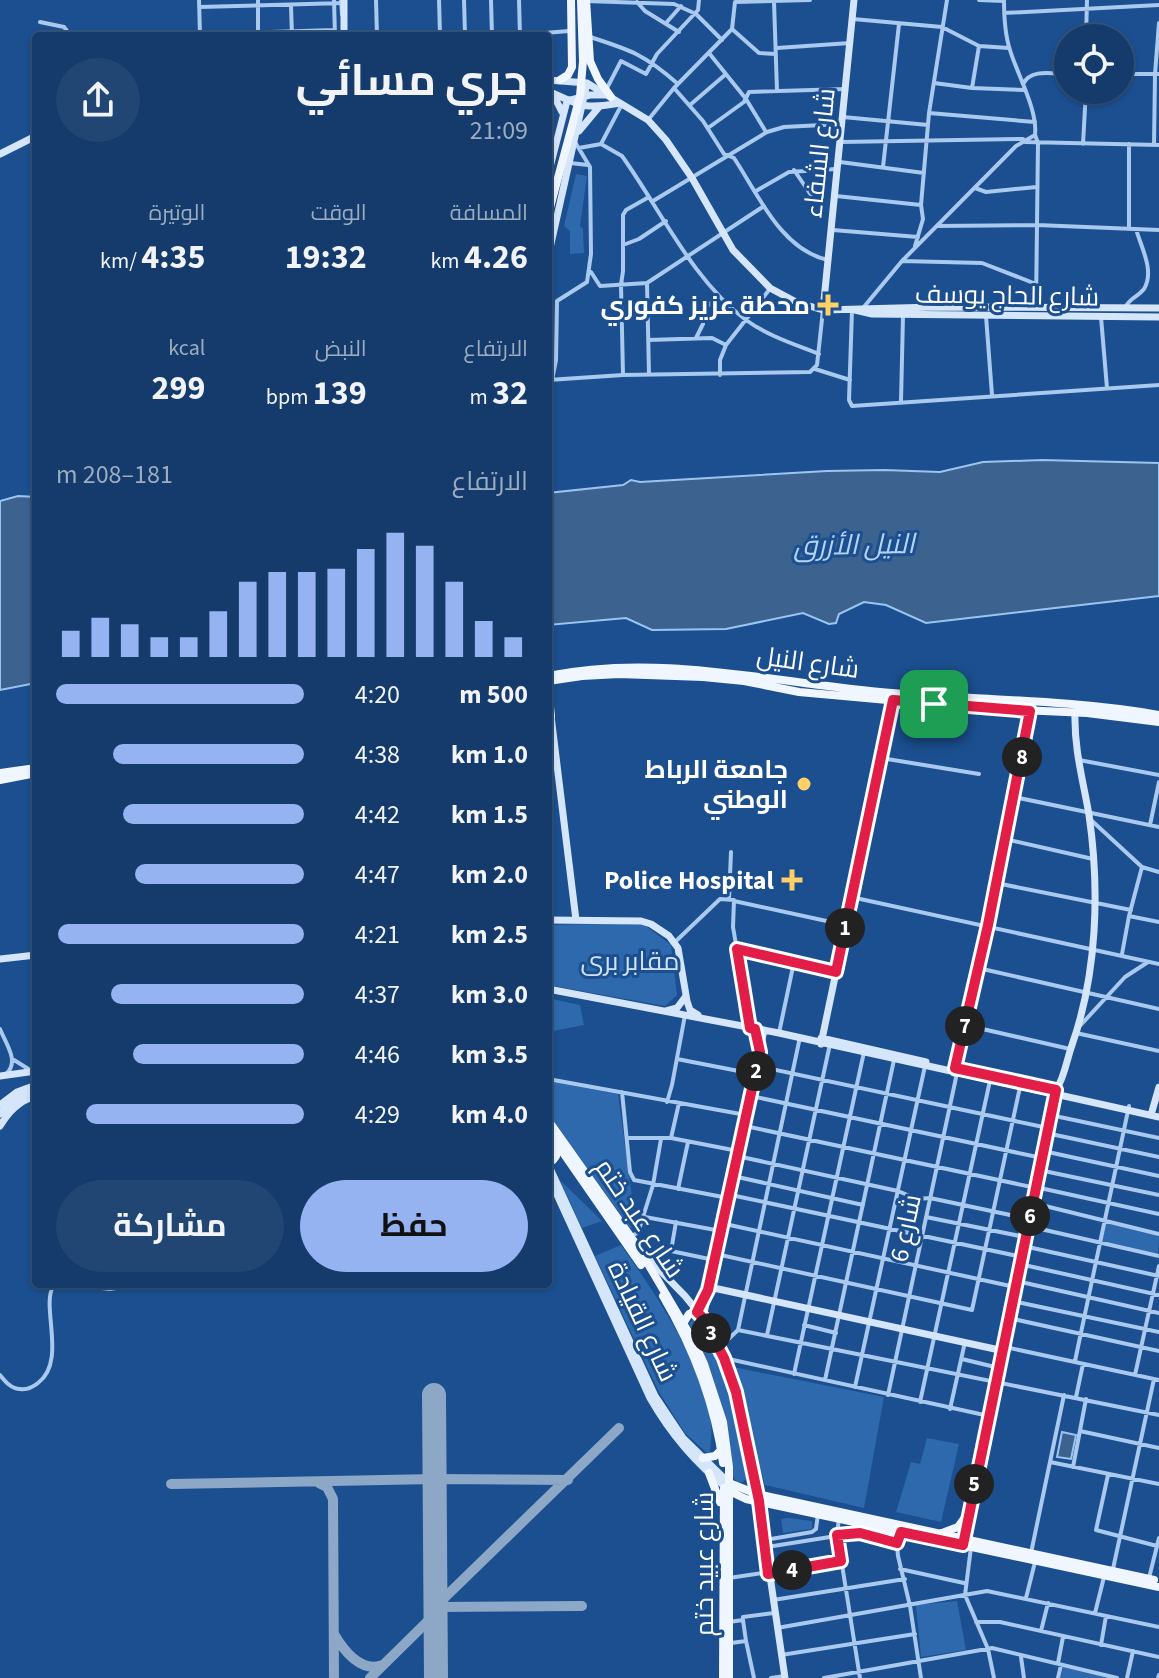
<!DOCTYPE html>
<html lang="ar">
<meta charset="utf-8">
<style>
body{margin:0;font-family:"Source Sans 3",Cairo,sans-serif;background:#214673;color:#f1f3f6;direction:rtl;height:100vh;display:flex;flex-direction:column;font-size:30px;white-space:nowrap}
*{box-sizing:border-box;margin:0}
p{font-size:26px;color:#9dadc1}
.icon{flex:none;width:44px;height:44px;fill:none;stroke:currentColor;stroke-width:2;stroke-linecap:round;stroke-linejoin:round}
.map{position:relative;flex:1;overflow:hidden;direction:ltr}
.sheet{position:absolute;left:32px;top:32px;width:520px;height:1256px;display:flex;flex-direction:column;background:#143b6b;border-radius:8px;box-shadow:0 2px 6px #0004,0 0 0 2px #33557e;direction:rtl}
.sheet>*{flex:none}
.controls{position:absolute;left:1054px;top:24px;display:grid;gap:16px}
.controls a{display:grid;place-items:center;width:80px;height:80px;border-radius:50%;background:#143b6b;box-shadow:0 2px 6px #0004,0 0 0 2px #33557e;font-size:40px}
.pin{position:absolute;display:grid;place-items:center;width:68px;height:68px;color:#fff;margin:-34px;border-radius:16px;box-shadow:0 4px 12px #0006}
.km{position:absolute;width:40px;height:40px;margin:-20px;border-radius:50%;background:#222;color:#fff;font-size:22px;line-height:40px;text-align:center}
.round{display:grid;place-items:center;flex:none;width:84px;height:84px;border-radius:42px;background:#214673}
.summary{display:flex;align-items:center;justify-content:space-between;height:136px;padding:0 24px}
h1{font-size:44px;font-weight:700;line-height:60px}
.figures{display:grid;grid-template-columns:repeat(3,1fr);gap:12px;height:136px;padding:8px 24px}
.figures div{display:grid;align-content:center}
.figures b{font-size:34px;font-weight:700}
.figures small{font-size:22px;font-weight:400}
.figures p{font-size:22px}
.chart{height:224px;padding:16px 24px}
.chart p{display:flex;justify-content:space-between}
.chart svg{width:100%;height:144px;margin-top:8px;stroke:#95b2f1;stroke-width:6}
.cta{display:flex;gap:16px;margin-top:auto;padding:16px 24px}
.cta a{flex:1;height:92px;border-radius:48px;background:#95b2f1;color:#111;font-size:32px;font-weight:700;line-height:92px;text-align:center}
.cta a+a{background:#214673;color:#f1f3f6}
ul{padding:0 24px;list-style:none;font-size:26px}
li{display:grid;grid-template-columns:128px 96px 1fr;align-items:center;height:60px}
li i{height:20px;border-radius:10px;background:#95b2f1}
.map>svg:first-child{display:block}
.green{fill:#2e69ad}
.water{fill:#3c6290;stroke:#9cc4f0;stroke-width:2}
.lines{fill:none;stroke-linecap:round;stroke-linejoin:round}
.stream{stroke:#9cc4f0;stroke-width:2}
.taxiway{stroke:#8da7c7;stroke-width:10}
.runway{stroke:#8da7c7;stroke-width:24}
.street{stroke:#a9c9ee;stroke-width:4}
.secondary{stroke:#d6e6fa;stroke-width:7}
.primary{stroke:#f0f6ff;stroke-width:8}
.primary-bridge{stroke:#f0f6ff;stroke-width:8}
.route-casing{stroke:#fff;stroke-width:16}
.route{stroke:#e11d48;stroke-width:10}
.poi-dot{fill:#ffd166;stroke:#1b4f8f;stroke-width:3}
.labels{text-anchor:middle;stroke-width:6;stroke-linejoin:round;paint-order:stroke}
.street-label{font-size:26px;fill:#fff;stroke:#1b4f8f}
.poi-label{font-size:26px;font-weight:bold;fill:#fff;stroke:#1b4f8f;text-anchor:end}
.park-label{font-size:26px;fill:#cfe3fa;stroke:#1b4f8f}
.water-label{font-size:28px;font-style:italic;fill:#b5d3f5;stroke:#1b4f8f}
</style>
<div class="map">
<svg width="1159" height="1678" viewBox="0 0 1159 1678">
<rect width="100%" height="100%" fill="#1b4f8f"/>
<!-- green -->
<path class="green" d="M576 174 587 176 580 226 583 229 584 253 570 254V231L564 226Z
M642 923 671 945 677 995 665 1006 548 985V925Z
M548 998 580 1005 584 1025 548 1032Z
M548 1081 618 1094 636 1226 630 1228 548 1113Z
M560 1180 602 1221 582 1228Z
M1106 1223 1159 1235 1158 1254 1101 1242Z
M621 1245C655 1293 702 1362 711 1421 712 1431 711 1442 710 1452L707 1453 685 1433 659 1392 595 1256Z
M697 1317C735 1372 730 1419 747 1478L743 1482H737C724 1467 729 1441 725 1422 718 1389 706 1354 689 1323Z
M733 1367 884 1397 864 1508 765 1485Z
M927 1438 959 1444 941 1522 896 1512 911 1462 920 1464Z
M788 1518 812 1521V1529L783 1533 781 1519Z
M957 1601 966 1650 921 1657 916 1605Z
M1063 1667 1112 1678H1061Z"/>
<!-- water -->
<path class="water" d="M1042 460 1159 463V596L926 623 886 605 864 602 839 614 836 623 829 624 803 613 726 629 652 630 626 618 548 625V493L623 485 631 480 640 482 827 471 884 470 940 472 983 462Z
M18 496 36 497V683L0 690V501Z
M1062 1432 1076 1435 1071 1459 1057 1457Z"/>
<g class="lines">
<!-- stream -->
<path class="stream" d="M340 0 341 15"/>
<!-- taxiway -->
<path class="taxiway" d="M319 1483 327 1487 333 1499 334 1678
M171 1484 435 1479 568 1480
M435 1607 582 1606
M334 1634C344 1651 361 1673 383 1665
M370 1678 429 1620 435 1607 619 1428"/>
<!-- runway -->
<path class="runway" d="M434 1395 436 1678"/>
<!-- street -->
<path class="street" d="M199 0 200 34
M334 0 335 36
M376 0 377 36
M439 0 440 34
M464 0 465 34
M491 0 492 36
M519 0 520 36
M979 0 1004 1
M586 1 674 4 696 14 722 40
M637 2 645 11 679 32
M774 2 777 91
M291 6 292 36
M199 7 344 3
M1004 13 1159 5
M853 19 942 27 979 46 1009 48
M40 22 64 27 71 36
M666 23 681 6
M732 29 759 53 776 54
M258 31V0
M200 34 334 30
M520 35 569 31
M408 36 511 32
M590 37C631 50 645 55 678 84
M1086 38 1087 0
M777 48 850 43
M709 53 746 99 766 132
M1120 74H1159
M934 83 972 88 1025 90
M1023 84C1031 68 1053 74 1068 74
M674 88 703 121 724 154 734 158C758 194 781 250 828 260
M972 88 979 46
M606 90 621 61 646 74 657 54 698 10 699 0
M690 105 726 74
M929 113 1035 122
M843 117 928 125
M648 120 674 88 732 29 735 2 810 0
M708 128 744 102 749 92 846 89
M1035 135 1038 143 1036 306
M841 142 1023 139
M1025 142 1159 145
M601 144 622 104
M1083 144 1086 90
M1154 145 1155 74 1159 23
M579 148 601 144 622 156C660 209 693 281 746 320 768 336 794 344 819 354
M840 162 924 173
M570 163 588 165
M883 167 899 24
M794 170 811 195
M975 188 986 192 1037 187
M756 191 789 172 836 169
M836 196 921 205
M653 201 767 132 784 127 842 124
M937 226 1037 225 1159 230
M1129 229V144
M833 230 918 237
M623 245 639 239 666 221
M915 246 923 219 921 205 929 113 947 0
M902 261 982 263 1036 284
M591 272 600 286 647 283 764 206
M647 283 649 375
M863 308 902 261 1016 146 1035 135C1038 110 1017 74 1010 50 1005 35 1004 16 1004 0
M1125 308C1129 298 1138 297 1144 289 1155 271 1141 247 1136 229
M852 310 849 400 852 406 1159 385
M986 316 992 395
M1101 317 1107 388
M696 338 703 324V310L719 296
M648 340 712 338 726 345 769 290
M815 369 850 380
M623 375 621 285 623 271V215L626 210 649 197
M720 375V360L726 345
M548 380 623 375 810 372 817 365 823 310
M552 380 556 360 557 301 587 282 591 254 590 167 575 142
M901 401 903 316
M881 758 979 774
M1079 760 1159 775
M1014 797 1159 827
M1091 820 1142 867 1129 916
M1150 825 1159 782
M1005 839 1093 859
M1142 867 1159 872
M996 883 1131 910
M851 897 1159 964
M729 899 731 852
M734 901 845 925
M675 942 720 899 734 900 733 927 750 1027
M737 949 836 971
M1122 954 1129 916 1159 922
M978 968 1159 1009
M965 1025 1070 1049
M1078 1028 1125 977 1148 962
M0 1029C6 1044 20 1062 6 1074
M779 1033 794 962
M1076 1033 1159 1051
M677 1059 754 1074
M14 1060 30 1070
M757 1066 1048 1128
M548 1079 746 1115
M622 1092 630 1172 634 1180 728 1198
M751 1096 1042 1158
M667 1102 672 1085 685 1015
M1055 1116 1159 1138
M745 1126 1036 1188
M1051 1134 1159 1157
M627 1138H671L738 1151
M671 1138 679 1103
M1048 1152 1159 1176
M737 1156 898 1191 917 1199 930 1198 1029 1219
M1044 1171 1159 1195
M733 1176 863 1205
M1040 1188 1159 1214
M678 1189 688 1142
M731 1195 1022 1257
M1037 1204 1159 1234
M645 1217 721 1231
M926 1217 1025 1237
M676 1222 671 1251 714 1260
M725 1224 1015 1287
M1032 1227 1159 1256
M630 1236 638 1233 653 1185 661 1139
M1028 1247 1159 1276
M716 1254 972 1310 1020 1087
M1024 1265 1159 1295
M1021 1282 1159 1313
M67 1284 110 1289 139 1284
M1017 1302 1159 1332
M1013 1319 1159 1351
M804 1325 836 1333
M738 1330 1159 1415
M767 1335 830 1044
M1005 1347 1159 1380
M719 1348 738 1330 800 1037
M724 1358 989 1416
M962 1359 999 1368
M1075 1361 1129 1106
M794 1374 864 1052
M0 1375C5 1381 11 1389 20 1389 26 1390 33 1387 38 1383 67 1362 41 1306 53 1287L63 1284
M1135 1375 1159 1266
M825 1380 894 1060
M855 1387 925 1066
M888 1395 957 1073
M1076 1397 1083 1364
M920 1402 991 1076
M950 1409 965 1342
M1080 1431 1159 1448
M1050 1462 1159 1484
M1073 1467 1086 1399
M1108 1475 1096 1530 1157 1546
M839 1519 837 1533 860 1678
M901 1532 897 1544 898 1556 910 1606 921 1678
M765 1540 812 1532 816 1529 818 1514
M767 1547 855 1533 897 1543
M971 1547 965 1595 988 1649 994 1678
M1031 1553 1064 1395
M900 1569 964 1583
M1113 1569 1154 1379
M729 1578 841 1561
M1149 1578 1159 1538
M1026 1598 1035 1562
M773 1600 905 1579
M1095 1613 1104 1577
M743 1620 746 1641
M729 1622 743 1620V1617L774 1613
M976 1622H1000L1159 1657
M777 1628 987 1591 1159 1627
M1041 1631 1048 1603
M731 1643 746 1641 754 1678
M1101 1645 1106 1616
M781 1655 915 1634
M1021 1657 1024 1678
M1058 1663 1063 1637
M771 1678 785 1676
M824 1678 992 1648 1117 1678
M1058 1678 1061 1665
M1127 1678 1133 1651
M1158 1678 1159 1675"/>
<!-- secondary -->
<path class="secondary" d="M344 0V36
M548 80 587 83 648 120 666 140 692 178 733 250 770 288 796 302 823 310 935 307 1159 308
M548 91C579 105 584 110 620 103
M548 97 557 102 562 112
M579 131 599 107
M0 154 36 136
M548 175 567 101 590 95H606
M548 257 587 83
M823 310 854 0
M855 310 872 314 1159 317
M551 716 576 920
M548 920 641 921 651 924 669 936 678 948 687 1001 690 1010 698 1015
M0 959 36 955
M548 989 779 1033 1159 1117
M666 1011 677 1008 686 996
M821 1038 926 1062
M821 1044 894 695
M954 1073 988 925 1030 711
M0 1076 36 1071
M0 1105 17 1092 36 1085
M0 1114 19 1096 36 1090
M1151 1115 1159 1087
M0 1126C9 1111 19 1101 36 1096
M548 1164 655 1396 683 1438 729 1483
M548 1175 650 1398C670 1433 696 1464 728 1489
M645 1255 685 1296 703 1318 733 1380 759 1501 785 1678
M709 1287 1004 1351
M703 1318 764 1030
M971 1521 988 1443
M963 1543 1056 1090C1064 1079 1067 1059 1072 1045 1097 974 1100 890 1089 815 1083 780 1074 749 1075 713"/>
<!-- primary -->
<path class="primary" d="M586 0 590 61 598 79 611 97
M560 80 568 75 572 67 571 0
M548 676C658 653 770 682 880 692 973 700 1067 699 1159 715
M548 681 582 676 619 674 703 677 744 681 799 692 976 708 1087 713 1159 722
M548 689 551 716
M0 773 36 768
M0 780 36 773
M548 1120 638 1247 693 1340 704 1364 723 1422 729 1467V1678
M548 1131 641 1265
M548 1161 553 1160 556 1156 552 1140
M663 1296C693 1347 715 1404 723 1463
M684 1322 689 1314 697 1312
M703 1458 715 1456 721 1450
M709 1473 720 1502
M729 1483 757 1494 1154 1580
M729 1491 746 1499 1159 1587
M942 1533 958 1527 968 1513
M723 1678 724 1488"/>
<!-- primary-bridge -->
<path class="primary-bridge" d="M548 215 580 96 583 61 581 0"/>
</g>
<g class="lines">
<!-- route casing -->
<g class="route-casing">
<path id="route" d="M893 700 1030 711 988 925 955 1068 1056 1090 963 1545 901 1532 897 1543 860 1533 837 1535 841 1561 768 1574 759 1501 736 1392 724 1358 703 1318 697 1312 708 1290 760 1052 755 1029 750 1028 737 949 836 972Z"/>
</g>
<!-- route -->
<use href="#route" class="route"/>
</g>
<!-- markers -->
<g class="poi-dot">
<path d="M824 293h8v8h8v8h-8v8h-8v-8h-8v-8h8z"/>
<circle cx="804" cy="784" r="8"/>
<path d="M788 868h8v8h8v8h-8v8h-8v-8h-8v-8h8z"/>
</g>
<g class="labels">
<!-- street labels -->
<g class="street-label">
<text transform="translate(819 153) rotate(-84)" y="9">شارع الشفاء</text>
<text transform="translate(1007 295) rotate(1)" y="9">شارع الحاج يوسف</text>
<text transform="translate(808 662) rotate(8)" y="9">شارع النيل</text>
<text transform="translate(640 1218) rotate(56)" y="9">شارع عبد ختم</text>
<text transform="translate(905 1228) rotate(-78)" y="9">شارع 6</text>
<text transform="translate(643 1321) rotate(65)" y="9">شارع القيادة</text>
<text transform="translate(704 1564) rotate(-90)" y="9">شارع عبيد ختم</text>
</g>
<!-- poi labels -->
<g class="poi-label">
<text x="810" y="314">محطة عزيز كفوري</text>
<text x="788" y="778">جامعة الرباط<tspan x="788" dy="30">الوطني</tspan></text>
<text x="774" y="889">Police Hospital</text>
</g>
<!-- park labels -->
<g class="park-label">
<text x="630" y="970">مقابر برى</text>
</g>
<!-- water labels -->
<g class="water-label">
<text transform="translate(854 544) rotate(-1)" y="10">النيل الأزرق</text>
</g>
</g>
</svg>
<div class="controls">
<a><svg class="icon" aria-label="locate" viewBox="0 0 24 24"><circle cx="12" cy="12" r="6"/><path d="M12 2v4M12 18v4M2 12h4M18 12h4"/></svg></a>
</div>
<div class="pin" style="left:934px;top:704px;background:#1e9e55"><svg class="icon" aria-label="arrive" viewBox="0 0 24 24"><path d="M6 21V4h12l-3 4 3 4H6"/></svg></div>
<b class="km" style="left:845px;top:928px">1</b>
<b class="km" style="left:756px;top:1071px">2</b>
<b class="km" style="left:711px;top:1333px">3</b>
<b class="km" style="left:792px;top:1570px">4</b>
<b class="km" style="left:974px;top:1484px">5</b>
<b class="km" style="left:1030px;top:1216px">6</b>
<b class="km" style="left:965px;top:1026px">7</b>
<b class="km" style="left:1022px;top:757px">8</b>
<section class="sheet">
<div class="summary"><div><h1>جري مسائي</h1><p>21:09</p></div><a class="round"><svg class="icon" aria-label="share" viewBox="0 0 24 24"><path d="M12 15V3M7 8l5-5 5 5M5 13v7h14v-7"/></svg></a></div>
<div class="figures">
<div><p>المسافة</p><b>4.26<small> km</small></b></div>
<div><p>الوقت</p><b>19:32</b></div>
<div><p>الوتيرة</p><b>4:35<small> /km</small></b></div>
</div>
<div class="figures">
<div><p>الارتفاع</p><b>32<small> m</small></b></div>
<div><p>النبض</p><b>139<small> bpm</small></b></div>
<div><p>kcal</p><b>299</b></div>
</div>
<div class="chart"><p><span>الارتفاع</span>181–208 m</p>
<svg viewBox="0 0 160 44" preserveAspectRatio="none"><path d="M5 44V36M15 44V32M25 44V34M35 44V38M45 44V38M55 44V30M65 44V21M75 44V18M85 44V18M95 44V17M105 44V11M115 44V6M125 44V10M135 44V21M145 44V33M155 44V38"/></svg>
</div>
<ul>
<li><b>500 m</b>4:20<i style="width:100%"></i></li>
<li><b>1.0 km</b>4:38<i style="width:77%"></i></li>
<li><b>1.5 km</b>4:42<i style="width:73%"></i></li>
<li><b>2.0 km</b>4:47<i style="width:68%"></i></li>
<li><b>2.5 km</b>4:21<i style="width:99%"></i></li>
<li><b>3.0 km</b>4:37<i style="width:78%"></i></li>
<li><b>3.5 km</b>4:46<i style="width:69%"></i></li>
<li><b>4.0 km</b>4:29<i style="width:88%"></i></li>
</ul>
<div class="cta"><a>حفظ</a><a>مشاركة</a></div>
</section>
</div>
